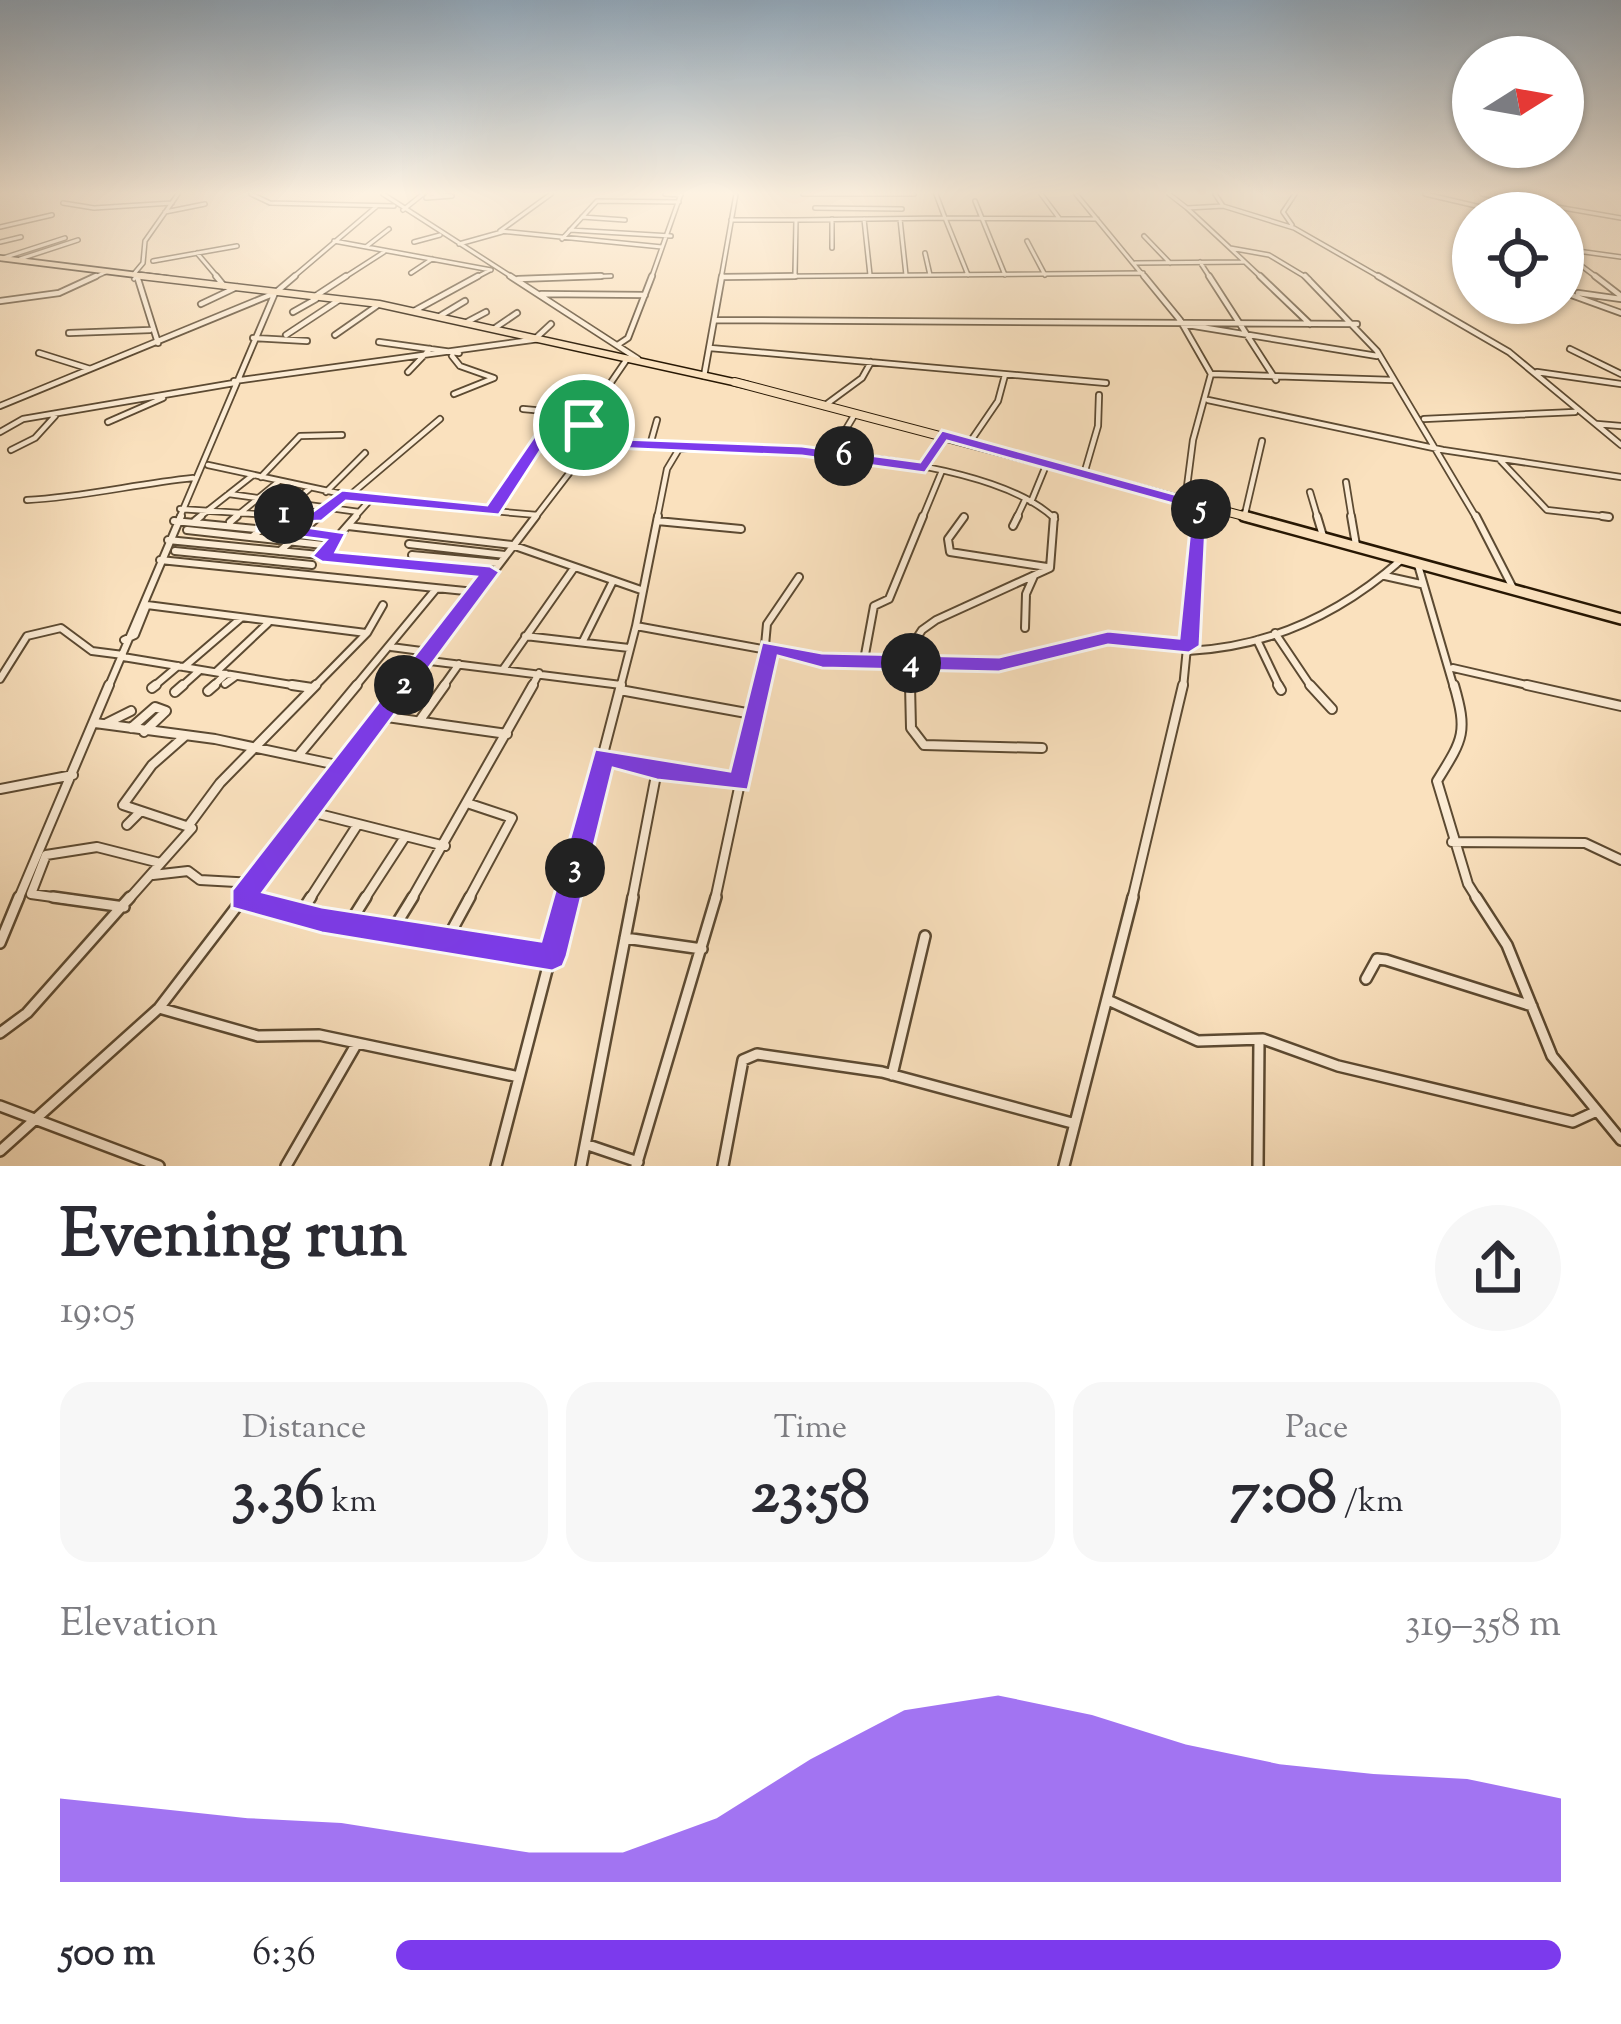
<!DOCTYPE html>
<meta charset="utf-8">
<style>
body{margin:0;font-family:"Sorts Mill Goudy",serif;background:#f7f7f7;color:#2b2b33;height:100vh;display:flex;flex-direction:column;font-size:45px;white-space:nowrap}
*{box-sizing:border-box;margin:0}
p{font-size:39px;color:#7c7c81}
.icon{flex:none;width:66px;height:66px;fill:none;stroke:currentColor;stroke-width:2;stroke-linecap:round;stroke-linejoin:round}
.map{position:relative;height:1166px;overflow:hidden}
.side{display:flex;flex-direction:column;background:#fff;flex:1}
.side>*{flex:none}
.needle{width:78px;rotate:79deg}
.tools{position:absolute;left:1452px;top:36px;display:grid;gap:24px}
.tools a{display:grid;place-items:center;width:132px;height:132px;border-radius:50%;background:#fff;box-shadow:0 3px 9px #0004;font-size:60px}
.pin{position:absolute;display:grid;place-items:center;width:102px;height:102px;color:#fff;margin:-51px;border:6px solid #fff;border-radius:50%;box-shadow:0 3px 12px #0007}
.km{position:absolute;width:60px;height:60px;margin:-30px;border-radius:50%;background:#222;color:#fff;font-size:33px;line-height:60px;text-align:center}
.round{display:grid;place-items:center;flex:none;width:126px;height:126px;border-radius:63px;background:#f7f7f7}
.head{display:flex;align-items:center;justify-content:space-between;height:204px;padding:0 60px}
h1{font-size:66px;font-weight:700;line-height:90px}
.stats{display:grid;grid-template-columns:repeat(3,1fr);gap:18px;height:204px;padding:12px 60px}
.stats div{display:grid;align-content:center;border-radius:30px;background:#f7f7f7;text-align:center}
.stats b{font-size:60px;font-weight:700}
.stats small{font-size:33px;font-weight:400}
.stats p{font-size:33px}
.chart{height:336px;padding:24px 60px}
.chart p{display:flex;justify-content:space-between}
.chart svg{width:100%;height:216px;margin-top:12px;fill:#7c3aed;opacity:.7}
ul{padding:0 60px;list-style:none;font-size:39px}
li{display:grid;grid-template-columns:192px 144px 1fr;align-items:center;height:90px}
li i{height:30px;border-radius:15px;background:#7c3aed}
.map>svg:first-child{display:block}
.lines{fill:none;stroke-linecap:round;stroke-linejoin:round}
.minor-far4-casing{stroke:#5c4a32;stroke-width:6}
.minor-far3-casing{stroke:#5c4a32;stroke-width:8}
.minor-far2-casing{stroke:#5c4a32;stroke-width:10}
.minor-far1-casing{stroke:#5c4a32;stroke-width:12}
.minor-casing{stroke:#5c4a32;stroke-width:14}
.major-far3-casing{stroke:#271703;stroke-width:8}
.major-far2-casing{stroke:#271703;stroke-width:9}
.major-far1-casing{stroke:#271703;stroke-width:10}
.major-casing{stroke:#271703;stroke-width:14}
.minor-far4{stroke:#fcecd5;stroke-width:3}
.minor-far3{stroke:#fcecd5;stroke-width:4.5}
.minor-far2{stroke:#fcecd5;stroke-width:6}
.minor-far1{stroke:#fcecd5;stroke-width:8}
.minor{stroke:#fcecd5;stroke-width:9}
.major-far3{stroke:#fae1be;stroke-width:4.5}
.major-far2{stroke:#fae1be;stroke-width:6}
.major-far1{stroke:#fae1be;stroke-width:8}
.major{stroke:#fae1be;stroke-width:9}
.route{fill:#7c3aed;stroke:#fff;stroke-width:3;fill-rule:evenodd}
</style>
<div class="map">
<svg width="1621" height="1166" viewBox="0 0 1621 1166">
<rect width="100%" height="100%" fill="#fae1be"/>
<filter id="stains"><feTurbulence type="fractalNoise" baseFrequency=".00167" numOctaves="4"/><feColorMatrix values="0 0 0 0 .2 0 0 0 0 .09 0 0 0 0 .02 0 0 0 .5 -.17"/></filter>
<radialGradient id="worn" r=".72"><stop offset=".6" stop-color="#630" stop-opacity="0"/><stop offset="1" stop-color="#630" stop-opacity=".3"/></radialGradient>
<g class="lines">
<!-- minor-far4 casing -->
<g class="minor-far4-casing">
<path id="minor-far4" d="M251 194 270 203 394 206
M383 194 515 279
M430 194 452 196 426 198Z
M551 194 500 231 662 247
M665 194 681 195
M803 194H914
M1041 194 1059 218
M1076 194 1146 279
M1169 194 1187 208
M1215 194 1223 206 1294 228 1383 279
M1425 194 1485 208 1534 194
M1482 194 1621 218
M975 201 1005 275
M63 203 94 208 172 203
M1223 206 1187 208 1230 248 1269 255 1309 279
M815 208 902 209
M403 210 423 194
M165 212 205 204
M582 217 625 220
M832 219V248
M864 219 870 275
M900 219 906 275
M731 220H796L795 275
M796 220 945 218 936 194
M1292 225 1283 212 1295 194
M0 227 52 215
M570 230 671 236
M1144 236 1170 263
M562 239 597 201 679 202
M334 241 491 270
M1027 241 1045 275
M0 242 21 237
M414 242 440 235
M459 244 502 232
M367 246 389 229
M1230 248 1263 279
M1563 249 1621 257
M1563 252 1599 279
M197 253 219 279
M925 253 930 275
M3 258 65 238
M20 259 78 240
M153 261 237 246
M1200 262 1211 279
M1135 263 1243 262
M411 273 432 259
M133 275 143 263 145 241 178 194
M968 275 945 218 1097 219
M722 277 1143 273
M90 279 106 272
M134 279 138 275
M291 279 377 206
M342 279 384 252
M473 279 490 270
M518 279 611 276
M651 279 681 194
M721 279 736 194"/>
</g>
<!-- minor-far3 casing -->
<g class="minor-far3-casing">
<path id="minor-far3" d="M137 276 158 343
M216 276 224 286
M510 276 638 359
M1144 276 1180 320 1211 374 1193 440 1185 502
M1209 276 1276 380
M1260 276 1310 324
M1305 276 1377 351 1477 519
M1378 276 1509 352 1621 445
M1595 276 1621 296
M722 277 795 276
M518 279 601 276
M1563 292 1621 313
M1578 293 1621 299
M541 294 645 295
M314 297 346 276
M0 301 59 293 96 276
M201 304 237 287
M414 311 478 276
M293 312 316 299
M440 316 465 301
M715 320 1357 324
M467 322 486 312
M1182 324 1377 356
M495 328 517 313
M69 333 150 330
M286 335 339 300
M335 335 378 305
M253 338 307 341
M536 338 551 324
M379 342 459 353
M619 344 628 338 652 276
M710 348 1106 383
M1570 349 1621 374
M39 353 90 369
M452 356 460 366 494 378 454 394
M408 372 430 349
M1537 372 1621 384
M1211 374 1393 380
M704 376 722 276
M234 381 539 339
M1208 400 1443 450 1621 477
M0 406 275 293 295 276
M824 406 862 378 871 362
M523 409 589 415
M1424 419 1575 412
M108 422 163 398
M1597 424 1621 426
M0 432 23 419 234 383
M590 442 683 447
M970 442 998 401 1005 375
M650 445 657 420
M11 450 35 438 55 416
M831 454 855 414
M1500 460 1547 510 1609 517
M208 465 370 500 537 515
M925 468 942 435
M1084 474 1098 426 1099 395
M261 477 300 436 342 435
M1346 482 1352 519
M326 492 365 453
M1310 492 1318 519
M229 494 359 512
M349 496 440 419
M27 500C84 497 135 484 193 478
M1031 502 1047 463
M180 509 316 518
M492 511 548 428 584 425
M1245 514 1262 441
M179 519 275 293
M197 519 253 475
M233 519 278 482
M273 519 309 489
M316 519 342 496
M353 519 370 500
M534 519 590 446 586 419 627 359
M657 519 667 469 679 449 697 447C786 448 991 457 1055 519
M922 519 941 473
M1016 519 1025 500
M1200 519 1201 506"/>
</g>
<!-- minor-far2 casing -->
<g class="minor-far2-casing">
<path id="minor-far2" d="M289 516 316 518
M658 516 636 626 822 660 999 665 1108 638 1189 646
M1317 516 1323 536
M1351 516 1356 545
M1476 516 1514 590
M1602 516 1609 517
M964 517 948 539 950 552 1047 567
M174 521 339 537
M195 521 201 516
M657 521 741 529
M230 522 237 516
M348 526 512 545 641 590
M1013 526 1018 516
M187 530 332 546
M252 537 277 516
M168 540 490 572
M409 544 505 555
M175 551 312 565
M280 551 319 516
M412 555 497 563
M321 556 356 516
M160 560 475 592
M1418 565 1454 688
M1385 576 1421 584
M1025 628 1026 594 1034 576
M1275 633 1312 688
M525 636 629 648
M124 640 135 635 147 605 366 633
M1257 640 1280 688
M583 641 613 581
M391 647 429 652
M1188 651C1269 647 1341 613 1401 560
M123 657 310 688
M422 660 621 685
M864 660 874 606 889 599 923 516
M901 662 922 630 936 620 1050 568 1054 516
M910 663V688
M184 667 241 618
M504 668 574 568
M1453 668 1540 688
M216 672 268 623
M0 679 27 636 61 628 92 651 123 655
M225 684 236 676
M108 688 181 516
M152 688 178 666
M180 688 200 670
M211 688 226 674
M313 688 367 633 383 605
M354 688 436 589
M405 688 536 516
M442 688 459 664
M531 688 539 673
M620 688 636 626
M761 688 767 624 799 577
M1183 688 1200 516"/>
</g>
<!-- minor-far1 casing -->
<g class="minor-far1-casing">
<path id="minor-far1" d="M292 685 312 688
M910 685 911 728 924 745 1042 748
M1278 685 1281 690
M1310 685 1332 709
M1454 685C1468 733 1463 739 1437 781L1468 884 1478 900
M1527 685 1621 706
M152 688 156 685
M620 690 752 714
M208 691 215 685
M175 692 183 685
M380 716 507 734
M420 720 445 685
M95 723 215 739 342 766
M107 723 131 711
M131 728 155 707 166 711 144 732
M298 756 357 685
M604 756 739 782
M0 789 73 775
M307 811 445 846
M127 825 140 812
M189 825 220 783 316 685
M1452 842 1585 843 1621 860
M153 875 188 871 200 880 254 883
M18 900 109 685
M74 900 31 894 46 855 97 847 160 863
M128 900 192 828 123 805 152 765 185 736
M242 900 407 685
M309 900 358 824
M364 900 405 837
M411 900 533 685
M468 900 512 818 470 804
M565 900 621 685
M632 900 657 770
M715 900 761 685
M1132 900 1183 685"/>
</g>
<!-- minor casing -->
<g class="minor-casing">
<path id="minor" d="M53 897 124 907
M1476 897 1507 945 1552 1056 1621 1140
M242 899 322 920 550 956
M300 914 311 897
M349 924 366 897
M392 931 413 897
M625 938 702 949
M446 941 470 897
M0 943 19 897
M1366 979 1377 959 1386 960 1532 1006
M1110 1001 1198 1041 1263 1039 1338 1066 1573 1122 1597 1111
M159 1008 258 1036 319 1035 519 1077
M0 1033 27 1013 130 897
M892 1075 925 936
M0 1106 159 1166
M588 1145 638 1162
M0 1151 159 1008 244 897
M286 1166 357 1043
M496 1166 566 897
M581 1166 633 897
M636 1166 716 897
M723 1166 743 1060 757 1054 882 1072 1072 1123
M1064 1166 1133 897
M1258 1166 1259 1040"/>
</g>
<!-- major-far3 casing -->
<g class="major-far3-casing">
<path id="major-far3" d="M0 258 169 279"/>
</g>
<!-- major-far2 casing -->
<g class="major-far2-casing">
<path id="major-far2" d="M141 276 379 304 747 385"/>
</g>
<!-- major-far1 casing -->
<g class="major-far1-casing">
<path id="major-far1" d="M735 382 1255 519"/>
</g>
<!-- major casing -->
<g class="major-casing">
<path id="major" d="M1244 516 1621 619"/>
</g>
<!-- minor-far4 -->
<use href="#minor-far4" class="minor-far4"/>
<!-- minor-far3 -->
<use href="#minor-far3" class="minor-far3"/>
<!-- minor-far2 -->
<use href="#minor-far2" class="minor-far2"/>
<!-- minor-far1 -->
<use href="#minor-far1" class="minor-far1"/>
<!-- minor -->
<use href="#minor" class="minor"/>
<!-- major-far3 -->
<use href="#major-far3" class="major-far3"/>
<!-- major-far2 -->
<use href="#major-far2" class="major-far2"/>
<!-- major-far1 -->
<use href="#major-far1" class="major-far1"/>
<!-- major -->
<use href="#major" class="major"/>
</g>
<!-- sky -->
<linearGradient id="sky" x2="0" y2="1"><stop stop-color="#92aabe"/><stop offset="0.54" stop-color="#fdf2e2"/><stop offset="1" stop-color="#fdf2e2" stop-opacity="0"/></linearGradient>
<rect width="1621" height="357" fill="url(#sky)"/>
<!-- route -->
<path class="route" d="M590 422 597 438 802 446 920 462 942 430 1207 503 1200 646 1189 653 1108 645 999 672 822 668 778 656 748 790 657 780 613 768 567 956 563 966 552 971 322 933 232 908V890L476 577 322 562 312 556 326 540 257 531V523L279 509 312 512 342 490 487 505 542 425ZM578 430 590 447 802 456 925 473 947 441 1192 509 1179 638 1108 631 999 657 822 653 762 642 730 771 595 749 541 941 322 907 263 892 500 572 490 566 336 552 346 533 278 523 322 521 346 501 499 515 552 433Z"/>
<rect width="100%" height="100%" filter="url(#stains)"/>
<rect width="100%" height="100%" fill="url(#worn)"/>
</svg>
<div class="tools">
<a><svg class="needle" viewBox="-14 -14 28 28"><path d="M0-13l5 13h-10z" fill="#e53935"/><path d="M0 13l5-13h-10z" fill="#7c7c81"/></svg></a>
<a><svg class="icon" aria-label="locate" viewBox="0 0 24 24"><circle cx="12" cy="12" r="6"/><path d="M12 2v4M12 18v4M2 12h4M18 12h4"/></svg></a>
</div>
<div class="pin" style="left:584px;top:425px;background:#1e9e55"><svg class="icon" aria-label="arrive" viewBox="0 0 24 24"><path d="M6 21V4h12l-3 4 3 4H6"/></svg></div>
<b class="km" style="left:284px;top:514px">1</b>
<b class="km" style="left:404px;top:685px">2</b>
<b class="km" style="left:575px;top:868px">3</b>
<b class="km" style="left:911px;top:663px">4</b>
<b class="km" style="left:1201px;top:509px">5</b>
<b class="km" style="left:844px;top:456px">6</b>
</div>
<section class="side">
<div class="head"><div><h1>Evening run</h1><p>19:05</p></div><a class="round"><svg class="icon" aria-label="share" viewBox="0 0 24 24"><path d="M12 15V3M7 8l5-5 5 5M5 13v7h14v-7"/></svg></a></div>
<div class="stats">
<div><p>Distance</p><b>3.36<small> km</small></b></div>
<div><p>Time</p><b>23:58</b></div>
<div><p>Pace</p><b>7:08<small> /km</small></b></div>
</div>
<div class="chart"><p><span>Elevation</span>319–358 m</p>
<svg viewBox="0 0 160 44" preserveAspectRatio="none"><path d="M0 44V27L10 29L20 31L30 32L40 35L50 38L60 38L70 31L80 19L90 9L100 6L110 10L120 16L130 20L140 22L150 23L160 27V44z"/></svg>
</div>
<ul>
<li><b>500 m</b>6:36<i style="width:100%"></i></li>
</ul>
</section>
